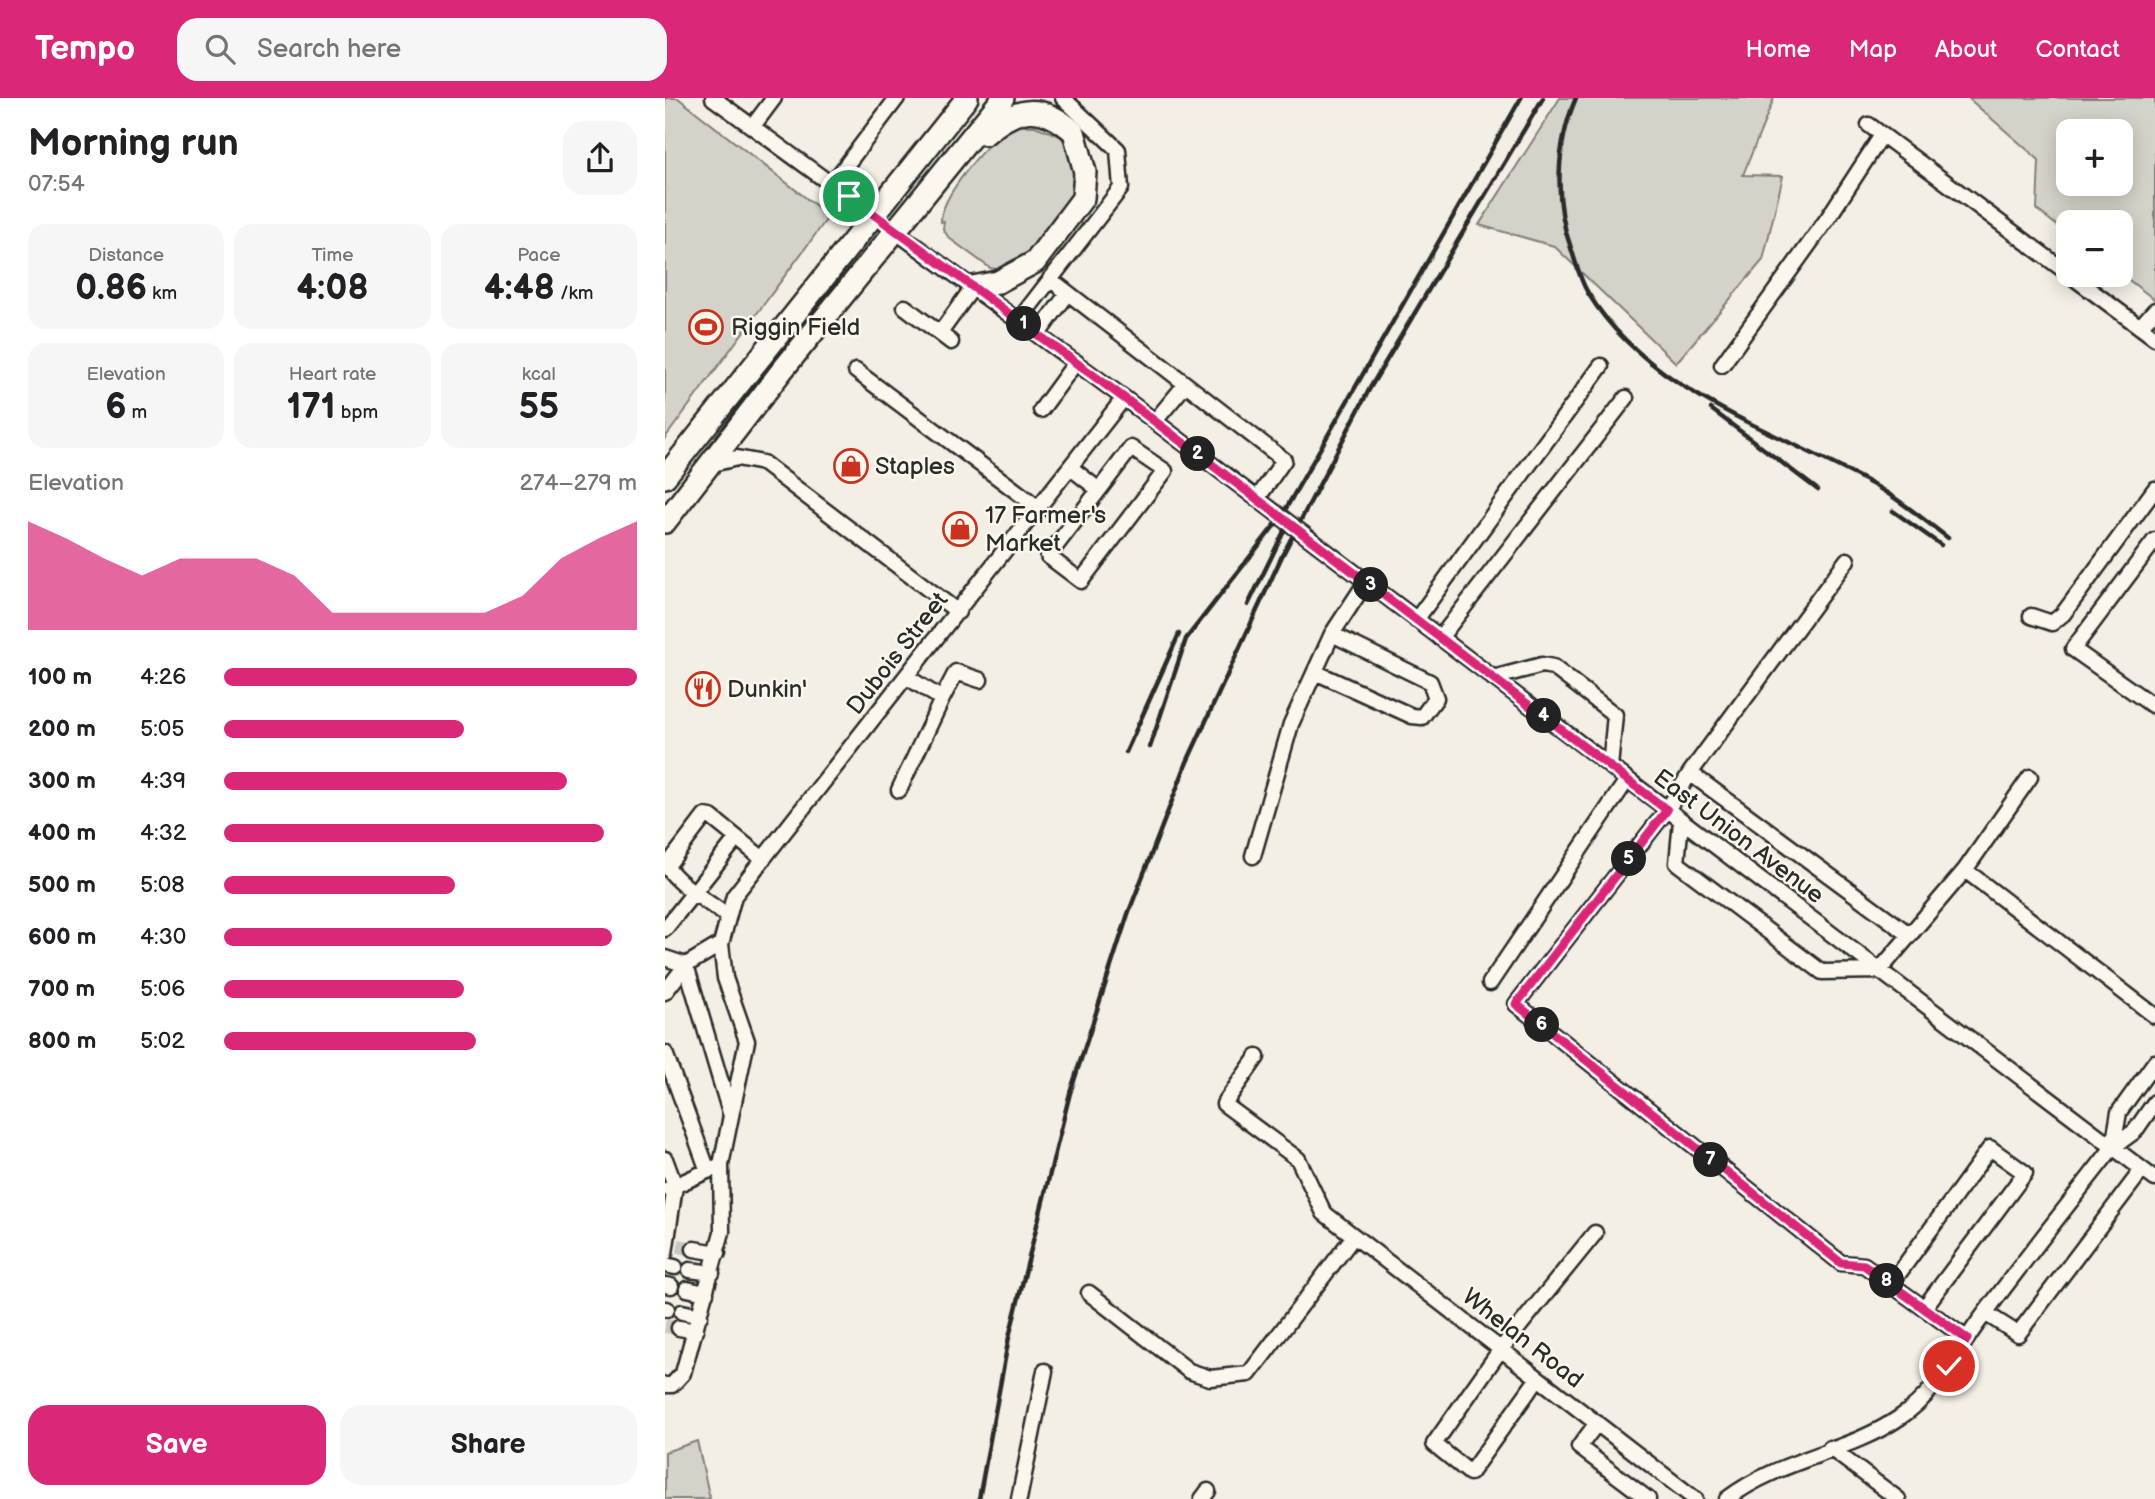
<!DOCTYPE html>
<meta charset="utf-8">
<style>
body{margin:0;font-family:"Balsamiq Sans",sans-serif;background:#f6f6f6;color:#202124;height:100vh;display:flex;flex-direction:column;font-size:26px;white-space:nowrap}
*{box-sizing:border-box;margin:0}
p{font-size:23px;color:#757577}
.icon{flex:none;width:38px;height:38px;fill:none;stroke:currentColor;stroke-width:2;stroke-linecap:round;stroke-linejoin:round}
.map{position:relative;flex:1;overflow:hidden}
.drawer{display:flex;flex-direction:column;background:#fff;width:665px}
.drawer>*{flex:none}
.fabs{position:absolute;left:1391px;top:21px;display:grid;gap:14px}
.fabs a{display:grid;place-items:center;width:77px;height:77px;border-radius:14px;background:#fff;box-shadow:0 4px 18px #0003;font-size:35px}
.pin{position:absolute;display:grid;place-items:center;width:60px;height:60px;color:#fff;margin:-30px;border:4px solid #fff;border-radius:50%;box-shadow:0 2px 7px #0007}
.km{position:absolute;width:35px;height:35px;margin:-18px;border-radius:50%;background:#222;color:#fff;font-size:19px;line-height:35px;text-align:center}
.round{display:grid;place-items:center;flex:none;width:74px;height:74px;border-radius:21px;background:#f6f6f6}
.headline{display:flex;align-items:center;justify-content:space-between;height:119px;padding:0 28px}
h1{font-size:38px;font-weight:700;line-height:52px}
.metrics{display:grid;grid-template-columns:repeat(3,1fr);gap:10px;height:119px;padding:7px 28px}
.metrics div{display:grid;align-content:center;border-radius:18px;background:#f6f6f6;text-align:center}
.metrics b{font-size:35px;font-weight:700}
.metrics small{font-size:19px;font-weight:400}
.metrics p{font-size:19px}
.chart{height:196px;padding:14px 28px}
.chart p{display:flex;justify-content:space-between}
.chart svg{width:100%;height:126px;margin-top:7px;fill:#db2777;opacity:.7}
.action{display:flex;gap:14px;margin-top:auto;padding:14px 28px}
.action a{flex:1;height:80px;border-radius:21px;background:#db2777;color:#fff;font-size:28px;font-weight:700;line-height:80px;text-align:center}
.action a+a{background:#f6f6f6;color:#202124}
ul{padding:0 28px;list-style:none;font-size:23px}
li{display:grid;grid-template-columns:112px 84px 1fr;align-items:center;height:52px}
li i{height:18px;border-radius:9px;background:#db2777}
header{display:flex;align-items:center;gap:42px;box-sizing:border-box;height:98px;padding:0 35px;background:#db2777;color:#fff}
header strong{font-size:33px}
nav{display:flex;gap:38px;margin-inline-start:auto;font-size:24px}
.search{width:490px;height:63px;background:#f6f6f6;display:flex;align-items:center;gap:18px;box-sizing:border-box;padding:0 24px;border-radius:21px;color:#757577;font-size:26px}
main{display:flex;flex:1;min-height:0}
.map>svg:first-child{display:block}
.green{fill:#d5d2c9;stroke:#807e7a;stroke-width:2;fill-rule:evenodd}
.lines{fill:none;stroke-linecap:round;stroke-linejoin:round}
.minor-tunnel{stroke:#cbc8bf;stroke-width:14;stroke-dasharray:14 7;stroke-linecap:butt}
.minor-casing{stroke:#2b2b2b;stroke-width:19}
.highway-casing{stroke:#2b2b2b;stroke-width:26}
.minor{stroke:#fbf7ec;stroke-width:14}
.highway{stroke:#fbf7ec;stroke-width:21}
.rail{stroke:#2b2b2b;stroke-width:4.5}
.route-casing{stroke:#fff;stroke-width:14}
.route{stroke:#db2777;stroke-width:9}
.labels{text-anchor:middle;stroke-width:5;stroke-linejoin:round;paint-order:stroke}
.poi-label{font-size:24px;fill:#2b2b2b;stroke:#fbf7ec;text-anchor:start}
.street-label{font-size:24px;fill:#2b2b2b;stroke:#fbf7ec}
</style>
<header>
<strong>Tempo</strong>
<div class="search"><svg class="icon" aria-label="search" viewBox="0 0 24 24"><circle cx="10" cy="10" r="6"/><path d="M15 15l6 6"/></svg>Search here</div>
<nav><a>Home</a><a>Map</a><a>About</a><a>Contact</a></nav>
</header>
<main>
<section class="drawer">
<div class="headline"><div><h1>Morning run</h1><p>07:54</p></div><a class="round"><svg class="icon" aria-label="share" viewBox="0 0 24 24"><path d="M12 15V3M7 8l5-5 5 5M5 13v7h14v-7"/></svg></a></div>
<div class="metrics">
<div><p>Distance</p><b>0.86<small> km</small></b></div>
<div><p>Time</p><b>4:08</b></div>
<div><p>Pace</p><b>4:48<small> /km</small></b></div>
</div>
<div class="metrics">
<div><p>Elevation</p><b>6<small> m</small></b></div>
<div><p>Heart rate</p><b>171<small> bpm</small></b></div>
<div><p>kcal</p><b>55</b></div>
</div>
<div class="chart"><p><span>Elevation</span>274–279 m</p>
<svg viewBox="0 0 160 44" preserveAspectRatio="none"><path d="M0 44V6L10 12L20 19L30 25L40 19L50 19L60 19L70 25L80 38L90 38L100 38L110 38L120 38L130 32L140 19L150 12L160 6V44z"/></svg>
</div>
<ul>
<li><b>100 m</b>4:26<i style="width:100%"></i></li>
<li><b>200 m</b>5:05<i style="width:58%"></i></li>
<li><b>300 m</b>4:39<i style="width:83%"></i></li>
<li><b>400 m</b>4:32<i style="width:92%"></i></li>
<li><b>500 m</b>5:08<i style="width:56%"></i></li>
<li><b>600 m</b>4:30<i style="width:94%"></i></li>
<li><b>700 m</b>5:06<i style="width:58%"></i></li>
<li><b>800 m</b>5:02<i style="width:61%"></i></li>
</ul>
<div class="action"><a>Save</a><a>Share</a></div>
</section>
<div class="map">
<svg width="1490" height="1401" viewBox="0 0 1490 1401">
<rect width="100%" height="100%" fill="#f3efe4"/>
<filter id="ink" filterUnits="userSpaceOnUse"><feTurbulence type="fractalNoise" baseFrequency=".0143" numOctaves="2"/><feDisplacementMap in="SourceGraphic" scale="14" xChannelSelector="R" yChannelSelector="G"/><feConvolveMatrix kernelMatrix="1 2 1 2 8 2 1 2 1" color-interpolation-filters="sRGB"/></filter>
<g filter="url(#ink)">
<!-- green -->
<path class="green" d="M0 0H13L164 118 0 340Z
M895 0H1109L1078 77 1118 78 1098 162 1011 265 889 148 814 127Z
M1303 0H1490V202L1456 176V124H1404L1403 136 1372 112 1374 62ZM1404 33H1456V86H1404Z
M370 28 395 38 405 49 412 68 408 98 361 160 336 172 325 170 284 140 278 131 279 123 276 124C275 100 319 48 338 35 348 28 359 27 370 28Z
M32 1343 45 1401H0V1354Z"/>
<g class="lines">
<!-- minor-tunnel -->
<path class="minor-tunnel" d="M13 1148 29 1151
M0 1228 14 1230"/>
<!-- minor casing -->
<g class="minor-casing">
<path id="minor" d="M48 0 459 300 1490 1081
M1204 27 1404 176
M88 28 109 0
M167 86 232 0
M1405 177 1490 240
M385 181 619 362 592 401
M240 209 286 244
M354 222 456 90 453 52 398 0
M1475 229 1490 212
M275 235 308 189
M373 236 403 195
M1057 267 1163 120 1217 37
M191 273 375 411
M376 312 411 264
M490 323 520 287
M43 367 72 360 98 365 293 514
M406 370 434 392 466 350 500 373 416 483 383 458 434 392
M1490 442 1408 551 1487 607 1490 605
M1182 462 1025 675 1245 837
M1366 518 1387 525 1398 516 1490 391
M751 522 936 268
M775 540 961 300
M650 574 747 618 757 619 771 600 765 584 667 536
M828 580 877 567 888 569 950 617 945 669
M277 601 291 574 315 582
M1025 675 1002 712 851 906 1176 1165 1199 1167 1302 1241
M234 692 277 601 242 579
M1016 723 1012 765 1157 874 1214 873 1300 772 1490 918
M72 740 98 761
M588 758 626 626 667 536 701 484
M1300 772 1365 679
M0 831 72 740 46 719 40 718 2 768C11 785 46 806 62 818
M0 860 21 867 66 1018 56 1067 57 1134 18 1275 7 1287H0
M825 885 962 682
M0 894 21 867 56 846
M0 955 43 1073
M592 959 559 1006 633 1061 659 1115 1030 1401
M66 1018 82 943 60 880 56 846 69 798 459 300
M1448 1049 1454 1014 1490 964
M0 1061 10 1088 0 1155
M3 1091 51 1069
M29 1151 53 1155
M0 1167 10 1169
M25 1172 47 1175
M1226 1186 1325 1050 1360 1075 1259 1210
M0 1187 6 1188
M22 1191 41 1195
M424 1195 524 1273 545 1280 584 1276 689 1138
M0 1211H2
M17 1214 35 1218
M1320 1215 1353 1236 1477 1072
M14 1230 31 1233
M873 1280 805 1375 769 1346 836 1251 930 1135
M932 1325 914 1349 983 1401
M1165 1350 1233 1401
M354 1401 380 1273
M537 1401 543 1393
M1062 1401C1114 1361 1182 1355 1234 1320 1270 1296 1288 1260 1312 1226 1356 1166 1402 1108 1448 1049L1470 1033 1490 1004"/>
</g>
<!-- highway casing -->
<g class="highway-casing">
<path id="highway" d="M308 189 333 184 370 164 418 100 420 74 409 34C375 4 352 9 320 36
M0 379 302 0
M0 424 115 275 338 0"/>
</g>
<!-- minor -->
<use href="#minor" class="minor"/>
<!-- highway -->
<use href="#highway" class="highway"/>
<!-- rail -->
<path class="rail" d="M911 0C891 46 889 104 906 150 911 165 915 182 923 195 984 295 1108 331 1205 385 1233 400 1258 421 1283 440
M1046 311 1153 392
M1228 413 1276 447
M583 507 623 425
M485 649 521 541 616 419 856 0
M461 654 514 536
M314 1401 344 1239 405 995 463 816 522 664 617 458 705 290 878 0"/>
</g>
</g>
<g class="lines" filter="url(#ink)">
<!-- route casing -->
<g class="route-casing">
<path id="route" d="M184 98 459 300 1002 712 851 906 1176 1165 1199 1167 1302 1241 1284 1268"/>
</g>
<!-- route -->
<use href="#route" class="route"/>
</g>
<!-- icons -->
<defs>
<g id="stadium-ring" transform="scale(1.75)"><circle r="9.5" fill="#fbf7ec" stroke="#c8321e" stroke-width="1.5"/><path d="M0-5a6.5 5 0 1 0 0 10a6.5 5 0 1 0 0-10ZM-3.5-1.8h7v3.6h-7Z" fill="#c8321e"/></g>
<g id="shop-ring" transform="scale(1.75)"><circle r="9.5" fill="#fbf7ec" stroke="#c8321e" stroke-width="1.5"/><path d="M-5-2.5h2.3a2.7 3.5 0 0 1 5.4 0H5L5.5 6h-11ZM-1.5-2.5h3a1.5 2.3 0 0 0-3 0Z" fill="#c8321e"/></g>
<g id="restaurant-ring" transform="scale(1.75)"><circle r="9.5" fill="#fbf7ec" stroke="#c8321e" stroke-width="1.5"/><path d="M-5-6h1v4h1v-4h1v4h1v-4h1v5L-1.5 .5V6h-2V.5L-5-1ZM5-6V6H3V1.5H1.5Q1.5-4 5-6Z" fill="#c8321e"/></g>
</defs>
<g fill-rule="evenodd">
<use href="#stadium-ring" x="41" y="229"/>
<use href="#shop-ring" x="186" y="368"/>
<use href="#shop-ring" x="295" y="431"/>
<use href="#restaurant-ring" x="38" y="591"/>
</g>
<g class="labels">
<!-- poi labels -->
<g class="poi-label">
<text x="66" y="237">Riggin Field</text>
<text x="210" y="376">Staples</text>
<text x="320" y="425">17 Farmer's<tspan x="320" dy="28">Market</tspan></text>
<text x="62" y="599">Dunkin'</text>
</g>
<!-- street labels -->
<g class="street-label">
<text transform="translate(232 555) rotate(-52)" y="8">Dubois Street</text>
<text transform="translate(1074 738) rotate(37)" y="8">East Union Avenue</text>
<text transform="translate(858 1240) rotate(38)" y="8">Whelan Road</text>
</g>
</g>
</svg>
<div class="fabs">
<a>+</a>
<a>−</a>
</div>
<div class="pin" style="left:184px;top:98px;background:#1e9e55"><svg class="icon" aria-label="arrive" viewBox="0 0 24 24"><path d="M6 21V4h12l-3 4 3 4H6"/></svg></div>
<div class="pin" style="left:1284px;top:1268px;background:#d93025"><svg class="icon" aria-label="check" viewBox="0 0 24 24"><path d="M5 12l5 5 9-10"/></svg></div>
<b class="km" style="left:359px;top:226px">1</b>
<b class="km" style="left:533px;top:356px">2</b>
<b class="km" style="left:706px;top:487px">3</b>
<b class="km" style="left:879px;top:618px">4</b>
<b class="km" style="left:964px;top:761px">5</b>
<b class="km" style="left:877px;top:927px">6</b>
<b class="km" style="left:1046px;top:1062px">7</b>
<b class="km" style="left:1222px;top:1183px">8</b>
</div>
</main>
